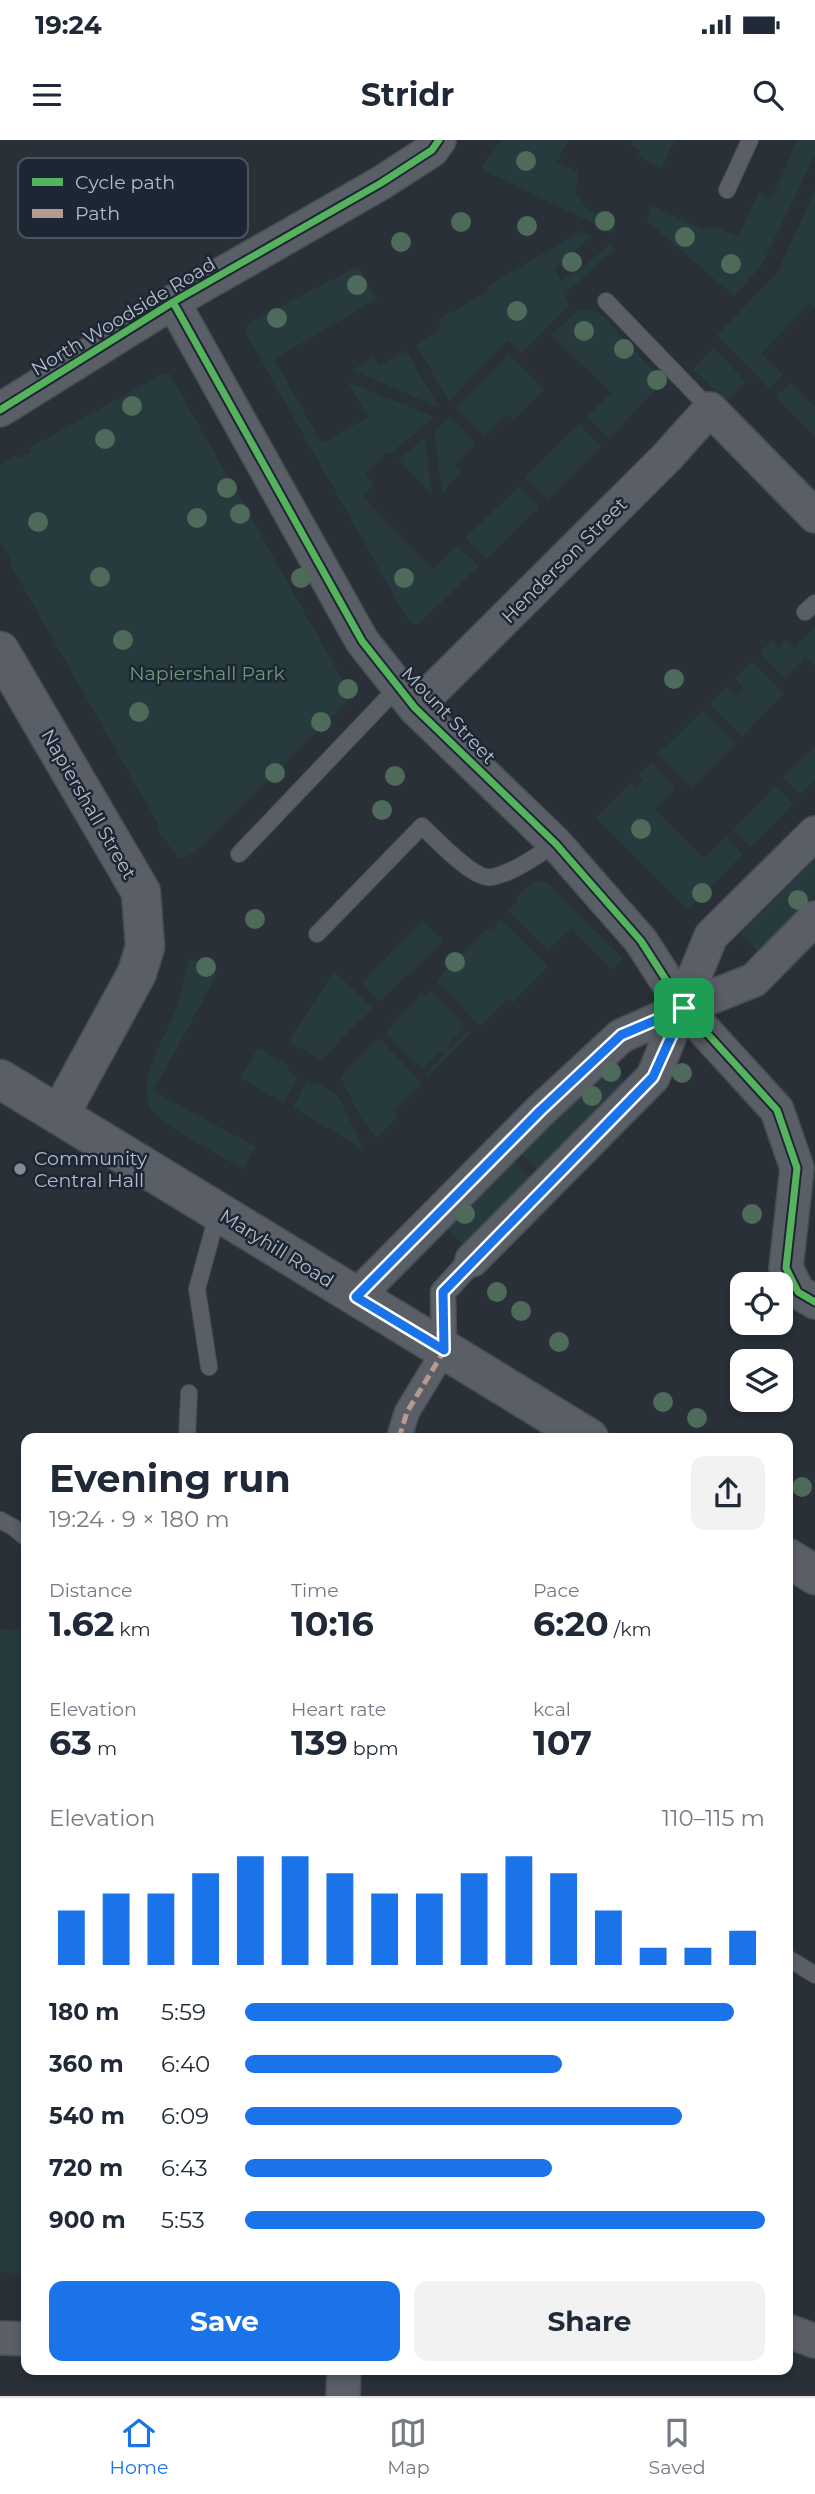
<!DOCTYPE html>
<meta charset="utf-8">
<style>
body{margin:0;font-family:Montserrat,sans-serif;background:#f2f2f3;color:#1f2937;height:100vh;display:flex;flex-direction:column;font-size:26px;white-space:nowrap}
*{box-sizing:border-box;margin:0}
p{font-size:23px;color:#747a83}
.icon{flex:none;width:38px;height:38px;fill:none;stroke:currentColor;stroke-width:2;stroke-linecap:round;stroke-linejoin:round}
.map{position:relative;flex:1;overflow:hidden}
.drawer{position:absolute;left:21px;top:1293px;width:772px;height:942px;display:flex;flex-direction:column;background:#fff;border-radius:14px;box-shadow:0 4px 10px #0003}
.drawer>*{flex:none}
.buttons{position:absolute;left:730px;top:1132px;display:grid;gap:14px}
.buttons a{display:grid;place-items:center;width:63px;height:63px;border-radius:14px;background:#fff;box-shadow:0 4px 10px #0003;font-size:35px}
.pin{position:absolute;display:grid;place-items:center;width:60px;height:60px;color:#fff;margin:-30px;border-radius:14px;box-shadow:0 4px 10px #0006}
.round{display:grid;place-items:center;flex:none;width:74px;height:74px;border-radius:14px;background:#f2f2f3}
.head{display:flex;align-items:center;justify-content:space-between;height:119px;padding:0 28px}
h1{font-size:38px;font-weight:700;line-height:52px}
.figures{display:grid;grid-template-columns:repeat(3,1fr);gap:10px;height:119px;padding:7px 28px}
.figures div{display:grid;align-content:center}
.figures b{font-size:35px;font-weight:700}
.figures small{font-size:19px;font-weight:400}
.figures p{font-size:19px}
.chart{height:196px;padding:14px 28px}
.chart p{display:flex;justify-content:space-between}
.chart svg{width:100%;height:126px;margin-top:7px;stroke:#1a73e8;stroke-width:6}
.primary-button{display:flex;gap:14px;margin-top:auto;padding:14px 28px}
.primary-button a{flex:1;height:80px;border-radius:14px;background:#1a73e8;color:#fff;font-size:28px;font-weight:700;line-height:80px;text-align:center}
.primary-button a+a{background:#f2f2f3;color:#1f2937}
ul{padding:0 28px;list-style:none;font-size:23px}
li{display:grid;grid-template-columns:112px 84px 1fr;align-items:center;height:52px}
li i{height:18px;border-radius:9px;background:#1a73e8}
.status{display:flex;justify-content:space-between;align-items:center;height:49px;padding:0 35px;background:#fff;direction:ltr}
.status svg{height:19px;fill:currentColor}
header{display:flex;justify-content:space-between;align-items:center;height:91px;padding:0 28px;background:#fff;font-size:32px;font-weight:700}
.menu{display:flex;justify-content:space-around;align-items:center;height:98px;border-top:2px solid #e0e1e3;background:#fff;font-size:19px;color:#747a83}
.menu a{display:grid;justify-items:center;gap:4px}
.menu .current{color:#1a73e8}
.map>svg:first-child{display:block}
.green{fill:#273a3e}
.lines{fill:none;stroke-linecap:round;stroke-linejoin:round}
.service-casing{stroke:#484c53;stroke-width:18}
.pedestrian-casing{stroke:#484c53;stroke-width:27}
.minor-casing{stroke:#484c53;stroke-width:36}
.tertiary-casing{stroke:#484c53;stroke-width:41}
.service{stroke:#5a5e66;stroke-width:16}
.pedestrian{stroke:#5a5e66;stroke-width:24}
.minor{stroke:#5a5e66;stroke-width:33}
.tertiary{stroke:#5a5e66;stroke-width:38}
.quiet{stroke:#b69a8f;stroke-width:5;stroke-dasharray:10 5;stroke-linecap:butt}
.cycleway-casing{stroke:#1d2633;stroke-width:11}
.cycleway{stroke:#56b35d;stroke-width:7}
.tree{fill:#4e6a5a}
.route-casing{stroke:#fff;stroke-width:14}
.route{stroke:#1a73e8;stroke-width:9}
.poi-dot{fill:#848b96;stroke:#1d2633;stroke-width:2.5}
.labels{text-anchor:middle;stroke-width:5;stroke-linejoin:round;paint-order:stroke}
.street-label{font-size:19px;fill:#b4bcc9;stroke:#1d2633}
.park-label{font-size:19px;fill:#6b9a76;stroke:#1d2633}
.poi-label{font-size:19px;fill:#b4bcc9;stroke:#1d2633;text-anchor:start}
.key{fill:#1d2633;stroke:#4a5360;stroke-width:2}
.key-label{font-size:19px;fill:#b4bcc9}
</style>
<div class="status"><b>19:24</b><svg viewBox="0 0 49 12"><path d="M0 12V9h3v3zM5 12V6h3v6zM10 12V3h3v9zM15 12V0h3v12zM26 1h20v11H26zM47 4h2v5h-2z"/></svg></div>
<header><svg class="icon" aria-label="menu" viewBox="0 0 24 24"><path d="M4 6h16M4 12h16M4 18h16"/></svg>Stridr<svg class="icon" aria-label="search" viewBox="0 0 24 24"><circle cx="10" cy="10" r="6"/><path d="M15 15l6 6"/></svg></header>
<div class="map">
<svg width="815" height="2256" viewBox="0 0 815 2256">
<rect width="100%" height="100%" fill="#2a3038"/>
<!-- green -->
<path class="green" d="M501 0H568L557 22 578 32 576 52 586 67 615 88 613 93 481 29Z
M633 0H675L661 28 638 16 640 10 631 5Z
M797 0H815V15L761 126 734 156 647 81 650 65 703 90 714 86 738 97 759 52 769 57 773 56Z
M815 51V167L810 163 761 213 783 235 769 249 717 195 777 133Z
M582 91 591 97 557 126 555 130 561 140 577 132 609 105 615 109 568 151 565 158 569 165 522 213 508 200 449 261 416 205 442 189 438 180 488 151 487 146Z
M358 126 377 159 274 219 322 304 368 277 348 242 435 277 389 314 386 313 365 334 374 344 362 356 433 429 457 406 479 426 419 484H413L409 482 246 193 249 183Z
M579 170H591L602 175 663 242 609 299 587 277 611 253 551 195Z
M713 207 746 242 726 261 693 230Z
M406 211 440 268 352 230 373 217 380 226Z
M509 215 544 250 514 280 507 274 485 296 456 268Z
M164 233H169L171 236 349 551 345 564 194 713 180 718 177 717 158 690 157 682 10 424V418L0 400V326L17 315 20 319 31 312 29 308Z
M790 242 815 267V296L776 257Z
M450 276 476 303 454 326 461 333 442 353 434 291Z
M579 284 601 306 547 360 525 338Z
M425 297 432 355 398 320Z
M519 346 540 367 486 419 465 398Z
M815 486V526L805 517 785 539 760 513 772 500 779 508 786 500 795 508Z
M752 521 784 554 742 597 709 564 727 546 736 555 743 548 735 538Z
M702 571 735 604 691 648 658 614Z
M815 606V640L800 655 783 638Z
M651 622 676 647 655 669 704 718 726 697 743 714 688 770 596 678 630 643 635 648 643 640 638 635Z
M775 646 793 664 750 707 733 690Z
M815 718V754L758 811 740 793Z
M536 741 548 743 623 819 612 830 571 788 548 811 508 771 518 761 516 758 530 744Z
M422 780 443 801 380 862 362 843Z
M501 780 548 826 513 863 508 858 480 886 437 842 443 836 441 834 488 788 491 790Z
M189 817 217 835 153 951 256 1007 243 1029C223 1017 164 986 152 970 134 945 166 895 176 869 182 852 185 835 189 817Z
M334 831 373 868 345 895 322 921 290 902V900Z
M430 850 466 887 446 906 449 909 469 890 472 892 428 936 426 933 445 914 442 910 422 929 386 893 392 886 391 884 421 855 423 857Z
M379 898 422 943 393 972 398 977 377 998C360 982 351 957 340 937Z
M258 908 289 926 287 929 298 936 284 963 240 938Z
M607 924 625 942 537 1030 520 1012Z
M307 941 314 945 316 942 338 955 364 1010 293 967Z
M513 1019 530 1037 463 1104 446 1087Z
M0 1489 26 1490V2134L0 2132Z"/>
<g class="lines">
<!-- service casing -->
<g class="service-casing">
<path id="service" d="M727 50 750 0
M606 161 710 269
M805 472 815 463
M239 714 398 547
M317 794 422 686C436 699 474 741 492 737 514 733 537 715 556 704
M209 1227 197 1149 218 1072
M187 1298 189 1253
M0 1380 13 1387 26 1398
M788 1818 815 1835"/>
</g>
<!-- pedestrian casing -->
<g class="pedestrian-casing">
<path id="pedestrian" d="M399 1298 407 1272 444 1211 443 1152 472 1120"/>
</g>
<!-- minor casing -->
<g class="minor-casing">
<path id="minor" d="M173 162 362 501 415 568 556 704 641 801 684 868 777 970 797 1028 786 1128 798 1152 815 1162
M0 270 173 162 381 43 432 10 439 0
M415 568 667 317 710 269 815 376
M472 1120 653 937 711 796 815 693
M356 1157 540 971 621 896 684 868 754 840 815 778
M788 2191 815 2201
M0 2198 26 2199
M343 2256 344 2230"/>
</g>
<!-- tertiary casing -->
<g class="tertiary-casing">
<path id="tertiary" d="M0 511 141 752 145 807 137 833 60 974
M0 939 589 1298
M788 1418 815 1435"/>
</g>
<!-- service -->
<use href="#service" class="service"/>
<!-- pedestrian -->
<use href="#pedestrian" class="pedestrian"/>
<!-- minor -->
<use href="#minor" class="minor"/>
<!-- tertiary -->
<use href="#tertiary" class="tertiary"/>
<!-- quiet -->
<path class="quiet" d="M399 1298 407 1272 444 1211 443 1152 472 1120"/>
<!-- cycleway casing -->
<g class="cycleway-casing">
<path id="cycleway" d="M173 162 362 501 415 568 556 704 641 801 684 868 777 970 797 1028 786 1128 798 1152 815 1162
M0 270 173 162 381 43 432 10 439 0"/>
</g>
<!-- cycleway -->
<use href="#cycleway" class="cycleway"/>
</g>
<!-- trees -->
<g class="tree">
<circle cx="526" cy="21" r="10"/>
<circle cx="605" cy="81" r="10"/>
<circle cx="461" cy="82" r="10"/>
<circle cx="527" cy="86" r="10"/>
<circle cx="685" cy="97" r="10"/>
<circle cx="401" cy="102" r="10"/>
<circle cx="572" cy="122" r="10"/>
<circle cx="731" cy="124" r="10"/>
<circle cx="357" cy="145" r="10"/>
<circle cx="517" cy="171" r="10"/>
<circle cx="277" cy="178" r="10"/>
<circle cx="584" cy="191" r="10"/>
<circle cx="624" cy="209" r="10"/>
<circle cx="657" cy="240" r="10"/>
<circle cx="132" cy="266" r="10"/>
<circle cx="105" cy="299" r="10"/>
<circle cx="227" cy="348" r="10"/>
<circle cx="240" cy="374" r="10"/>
<circle cx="197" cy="378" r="10"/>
<circle cx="38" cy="382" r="10"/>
<circle cx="100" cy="437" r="10"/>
<circle cx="301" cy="438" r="10"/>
<circle cx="404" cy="438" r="10"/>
<circle cx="123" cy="500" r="10"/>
<circle cx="674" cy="539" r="10"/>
<circle cx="348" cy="549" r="10"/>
<circle cx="139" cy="572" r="10"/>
<circle cx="321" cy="582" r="10"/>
<circle cx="275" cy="633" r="10"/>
<circle cx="395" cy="636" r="10"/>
<circle cx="382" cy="670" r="10"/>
<circle cx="641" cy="689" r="10"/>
<circle cx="702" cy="753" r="10"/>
<circle cx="798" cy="760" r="10"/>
<circle cx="255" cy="779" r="10"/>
<circle cx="455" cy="822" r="10"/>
<circle cx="206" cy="827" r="10"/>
<circle cx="611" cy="932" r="10"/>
<circle cx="682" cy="933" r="10"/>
<circle cx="592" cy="956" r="10"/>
<circle cx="465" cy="1074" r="10"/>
<circle cx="752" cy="1074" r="10"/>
<circle cx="497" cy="1152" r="10"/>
<circle cx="521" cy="1171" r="10"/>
<circle cx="559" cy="1202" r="10"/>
<circle cx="663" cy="1262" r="10"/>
<circle cx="697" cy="1278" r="10"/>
<circle cx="802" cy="1347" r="10"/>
</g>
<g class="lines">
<!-- route casing -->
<g class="route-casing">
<path id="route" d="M684 868 653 937 443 1152 444 1210 356 1157 540 971 621 895Z"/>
</g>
<!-- route -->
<use href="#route" class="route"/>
</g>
<!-- markers -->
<circle class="poi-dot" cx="20" cy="1029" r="7"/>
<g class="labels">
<!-- street labels -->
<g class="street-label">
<text transform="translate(123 176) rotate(-31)" y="7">North Woodside Road</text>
<text transform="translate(564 420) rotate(-45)" y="7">Henderson Street</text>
<text transform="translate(449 575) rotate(46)" y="7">Mount Street</text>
<text transform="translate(89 664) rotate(60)" y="7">Napiershall Street</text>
<text transform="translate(277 1108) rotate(32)" y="7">Maryhill Road</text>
</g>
<!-- park labels -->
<g class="park-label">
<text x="207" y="540">Napiershall Park</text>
</g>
<!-- poi labels -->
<g class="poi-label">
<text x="34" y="1025">Community<tspan x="34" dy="22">Central Hall</tspan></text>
</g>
</g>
<!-- legend -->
<rect x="18" y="18" width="230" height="80" rx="10" class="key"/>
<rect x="32" y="38" width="31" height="8" fill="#56b35d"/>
<rect x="32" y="69" width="31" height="9" fill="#b69a8f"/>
<g class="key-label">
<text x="75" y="49">Cycle path</text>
<text x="75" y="80">Path</text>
</g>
</svg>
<div class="buttons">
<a><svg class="icon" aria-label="locate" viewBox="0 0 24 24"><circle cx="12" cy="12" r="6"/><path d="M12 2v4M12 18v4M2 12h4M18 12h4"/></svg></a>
<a><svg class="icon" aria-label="layers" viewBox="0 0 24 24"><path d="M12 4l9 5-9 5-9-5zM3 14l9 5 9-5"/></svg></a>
</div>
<div class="pin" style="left:684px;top:868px;background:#1e9e55"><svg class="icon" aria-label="arrive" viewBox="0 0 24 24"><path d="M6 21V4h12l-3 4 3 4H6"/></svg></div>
<section class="drawer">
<div class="head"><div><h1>Evening run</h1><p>19:24 · 9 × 180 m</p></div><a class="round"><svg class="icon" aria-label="share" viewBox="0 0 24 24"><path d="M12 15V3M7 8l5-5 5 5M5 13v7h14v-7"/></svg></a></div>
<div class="figures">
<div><p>Distance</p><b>1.62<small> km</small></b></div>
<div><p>Time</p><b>10:16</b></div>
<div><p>Pace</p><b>6:20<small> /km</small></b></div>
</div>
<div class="figures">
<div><p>Elevation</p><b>63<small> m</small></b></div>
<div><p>Heart rate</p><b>139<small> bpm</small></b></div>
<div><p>kcal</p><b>107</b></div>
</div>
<div class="chart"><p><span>Elevation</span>110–115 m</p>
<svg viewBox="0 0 160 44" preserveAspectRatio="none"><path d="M5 44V25M15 44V19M25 44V19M35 44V12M45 44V6M55 44V6M65 44V12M75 44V19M85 44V19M95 44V12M105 44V6M115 44V12M125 44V25M135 44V38M145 44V38M155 44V32"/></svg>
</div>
<ul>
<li><b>180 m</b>5:59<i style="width:94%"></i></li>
<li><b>360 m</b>6:40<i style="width:61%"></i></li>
<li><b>540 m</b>6:09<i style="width:84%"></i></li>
<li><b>720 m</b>6:43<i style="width:59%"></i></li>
<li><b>900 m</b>5:53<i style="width:100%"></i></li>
</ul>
<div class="primary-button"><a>Save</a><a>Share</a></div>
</section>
</div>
<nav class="menu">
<a class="current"><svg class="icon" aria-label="home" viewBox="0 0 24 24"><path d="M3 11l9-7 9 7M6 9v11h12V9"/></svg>Home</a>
<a><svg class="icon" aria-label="map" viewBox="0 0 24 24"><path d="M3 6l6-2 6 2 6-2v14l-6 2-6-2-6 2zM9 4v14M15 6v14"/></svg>Map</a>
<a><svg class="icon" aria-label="saved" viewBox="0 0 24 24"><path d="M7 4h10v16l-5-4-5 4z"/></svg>Saved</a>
</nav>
